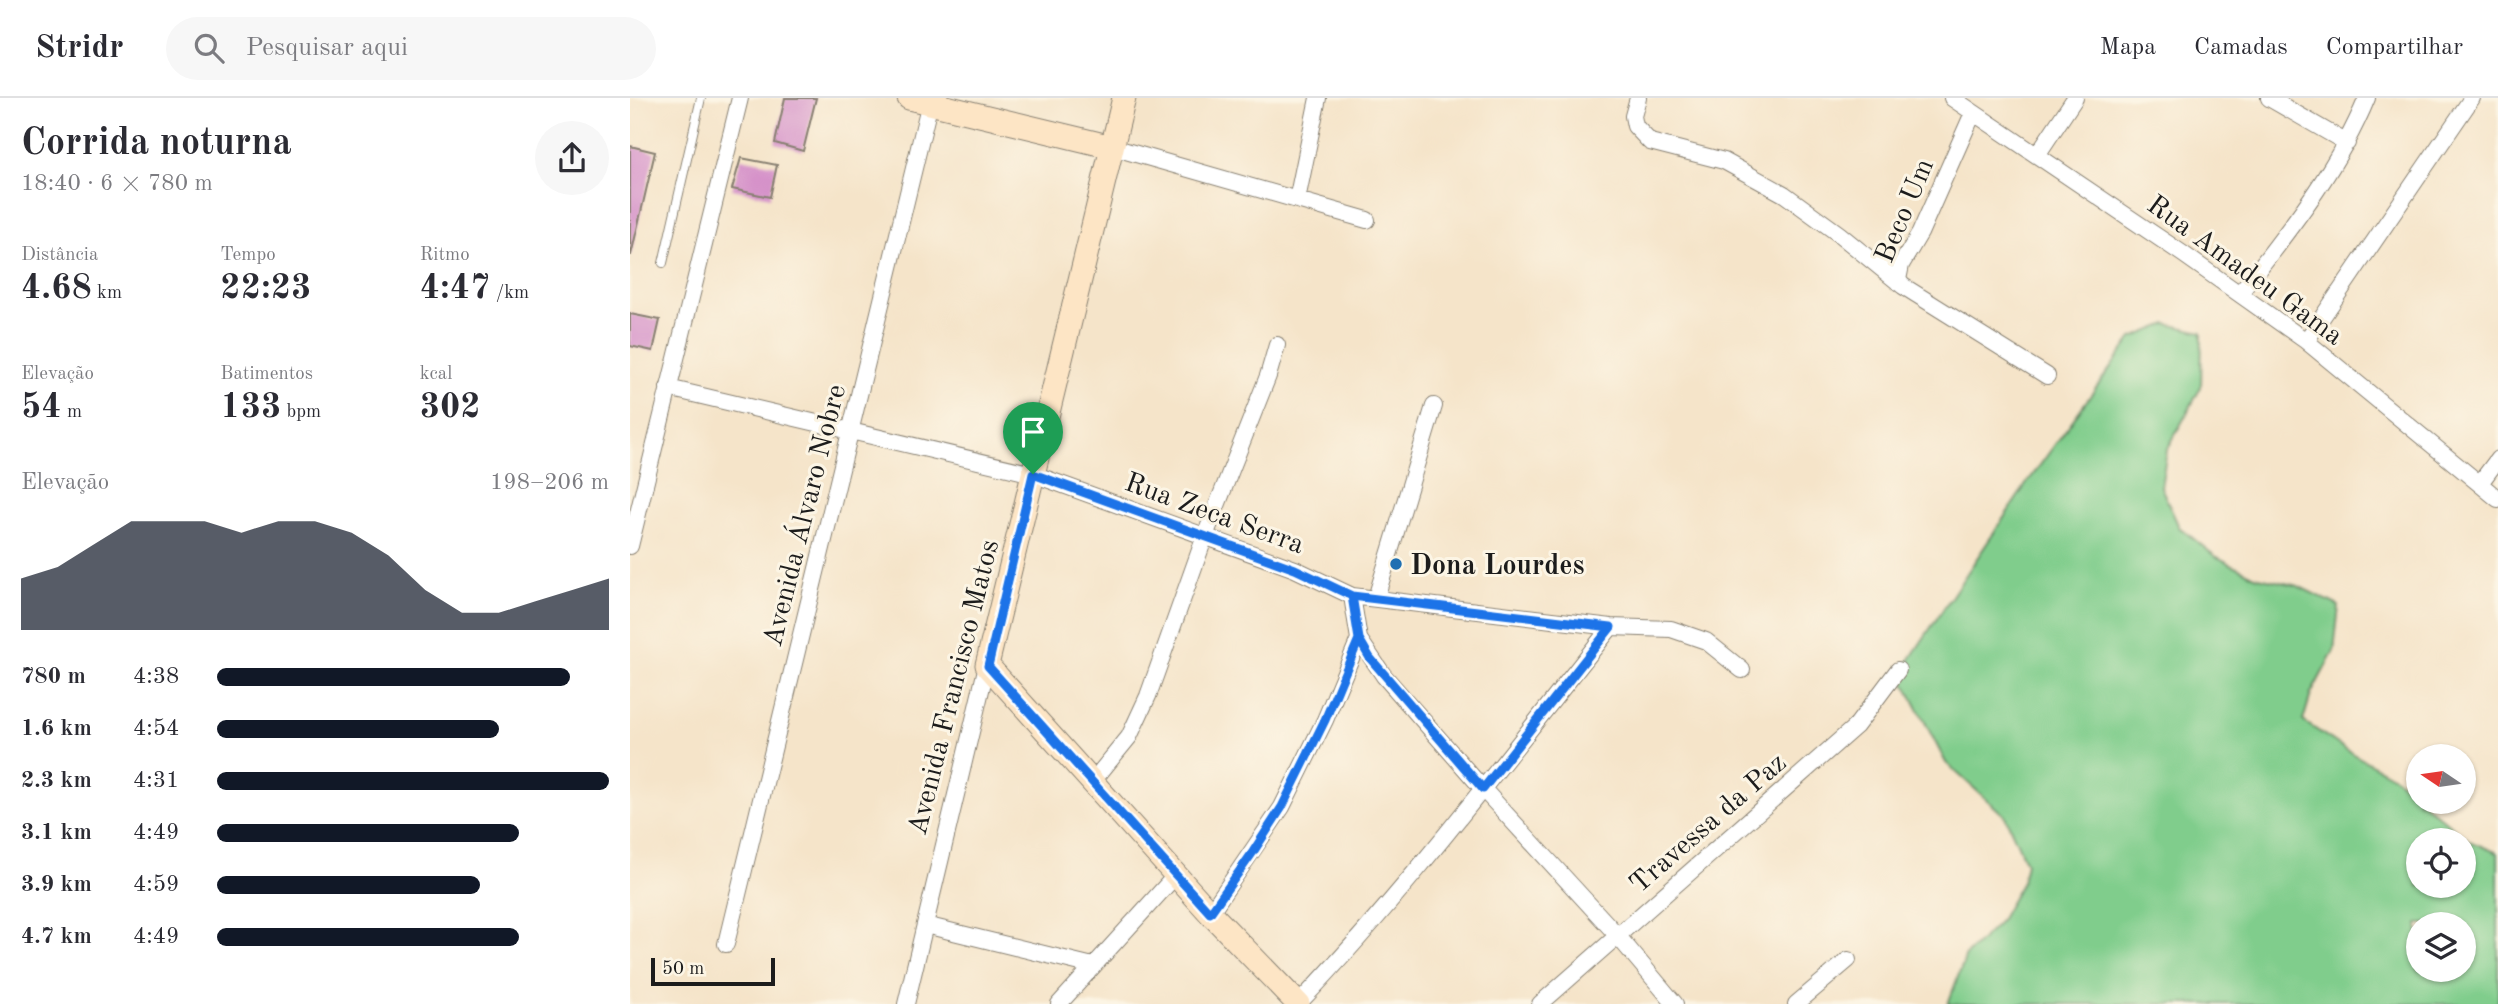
<!DOCTYPE html>
<html lang="pt">
<meta charset="utf-8">
<style>
body{margin:0;font-family:"Old Standard TT",serif;background:#f7f7f7;color:#2b2b33;height:100vh;display:flex;flex-direction:column;font-size:26px;white-space:nowrap}
*{box-sizing:border-box;margin:0}
p{font-size:23px;color:#7c7c81}
.icon{flex:none;width:38px;height:38px;fill:none;stroke:currentColor;stroke-width:2;stroke-linecap:round;stroke-linejoin:round}
.map{position:relative;flex:1;overflow:hidden}
.drawer{display:flex;flex-direction:column;background:#fff;width:630px}
.drawer>*{flex:none}
.needle{width:46px;rotate:283deg}
.tools{position:absolute;left:1776px;top:646px;display:grid;gap:14px}
.tools a{display:grid;place-items:center;width:70px;height:70px;border-radius:50%;background:#fff;box-shadow:0 2px 5px #0004;font-size:35px}
.scale{position:absolute;left:21px;bottom:18px;width:124px;box-sizing:border-box;padding-left:7px;border:4px solid #1c1c1c;border-top:0;font-size:19px;line-height:24px;white-space:nowrap;color:#1c1c1c;-webkit-text-stroke:5px #fcf5e5;paint-order:stroke}
.pin{position:absolute;display:grid;place-items:center;width:60px;height:60px;color:#fff;margin:-72px -30px;border-radius:50% 50% 50% 0;rotate:-45deg;box-shadow:0 0 7px #0007}
.pin .icon{rotate:45deg}
.round{display:grid;place-items:center;flex:none;width:74px;height:74px;border-radius:37px;background:#f7f7f7}
.head{display:flex;align-items:center;justify-content:space-between;height:119px;padding:0 21px}
h1{font-size:38px;font-weight:600;line-height:52px}
.stats{display:grid;grid-template-columns:repeat(3,1fr);gap:10px;height:119px;padding:7px 21px}
.stats div{display:grid;align-content:center}
.stats b{font-size:35px;font-weight:600}
.stats small{font-size:19px;font-weight:400}
.stats p{font-size:19px}
.chart{height:196px;padding:14px 21px}
.chart p{display:flex;justify-content:space-between}
.chart svg{width:100%;height:126px;margin-top:7px;fill:#111827;opacity:.7}
ul{padding:0 21px;list-style:none;font-size:23px}
li{display:grid;grid-template-columns:112px 84px 1fr;align-items:center;height:52px}
li i{height:18px;border-radius:9px;background:#111827}
header{display:flex;align-items:center;gap:42px;box-sizing:border-box;height:98px;padding:0 35px;background:#fff;border-bottom:2px solid #e1e1e2}
header strong{font-size:33px}
nav{display:flex;gap:38px;margin-inline-start:auto;font-size:24px}
.search{width:490px;height:63px;background:#f7f7f7;display:flex;align-items:center;gap:18px;box-sizing:border-box;padding:0 24px;border-radius:38px;color:#7c7c81;font-size:26px}
main{display:flex;flex:1;min-height:0}
.map>svg:first-child{display:block}
.green{fill:#80cd8c;stroke:#4e7454;stroke-width:2;fill-rule:evenodd}
.building{fill:#d592c9}
.lines{fill:none;stroke-linecap:round;stroke-linejoin:round}
.lane-casing{stroke:#888072;stroke-width:10}
.street-casing{stroke:#888072;stroke-width:18}
.secondary-casing{stroke:#888072;stroke-width:25}
.lane{stroke:#fff;stroke-width:8}
.street{stroke:#fff;stroke-width:16}
.secondary{stroke:#fde5c5;stroke-width:23}
.route-casing{stroke:#fff;stroke-width:14}
.route{stroke:#1a73e8;stroke-width:9}
.poi-dot{fill:#1f6fb2;stroke:#fcf5e5;stroke-width:2.5}
.labels{text-anchor:middle;stroke-width:6;stroke-linejoin:round;paint-order:stroke}
.street-label{font-size:28px;fill:#1c1c1c;stroke:#fcf5e5}
.poi-label{font-size:28px;font-weight:bold;fill:#1c1c1c;stroke:#fcf5e5;text-anchor:start}
</style>
<header>
<strong>Stridr</strong>
<div class="search"><svg class="icon" aria-label="search" viewBox="0 0 24 24"><circle cx="10" cy="10" r="6"/><path d="M15 15l6 6"/></svg>Pesquisar aqui</div>
<nav><a>Mapa</a><a>Camadas</a><a>Compartilhar</a></nav>
</header>
<main>
<section class="drawer">
<div class="head"><div><h1>Corrida noturna</h1><p>18:40 · 6 × 780 m</p></div><a class="round"><svg class="icon" aria-label="share" viewBox="0 0 24 24"><path d="M12 15V3M7 8l5-5 5 5M5 13v7h14v-7"/></svg></a></div>
<div class="stats">
<div><p>Distância</p><b>4.68<small> km</small></b></div>
<div><p>Tempo</p><b>22:23</b></div>
<div><p>Ritmo</p><b>4:47<small> /km</small></b></div>
</div>
<div class="stats">
<div><p>Elevação</p><b>54<small> m</small></b></div>
<div><p>Batimentos</p><b>133<small> bpm</small></b></div>
<div><p>kcal</p><b>302</b></div>
</div>
<div class="chart"><p><span>Elevação</span>198–206 m</p>
<svg viewBox="0 0 160 44" preserveAspectRatio="none"><path d="M0 44V26L10 22L20 14L30 6L40 6L50 6L60 10L70 6L80 6L90 10L100 18L110 30L120 38L130 38L140 34L150 30L160 26V44z"/></svg>
</div>
<ul>
<li><b>780 m</b>4:38<i style="width:90%"></i></li>
<li><b>1.6 km</b>4:54<i style="width:72%"></i></li>
<li><b>2.3 km</b>4:31<i style="width:100%"></i></li>
<li><b>3.1 km</b>4:49<i style="width:77%"></i></li>
<li><b>3.9 km</b>4:59<i style="width:67%"></i></li>
<li><b>4.7 km</b>4:49<i style="width:77%"></i></li>
</ul>
</section>
<div class="map">
<svg width="1868" height="906" viewBox="0 0 1868 906">
<rect width="100%" height="100%" fill="#fcf5e5"/>
<filter id="ink" filterUnits="userSpaceOnUse"><feTurbulence type="fractalNoise" baseFrequency=".0143" numOctaves="2"/><feDisplacementMap in="SourceGraphic" scale="14" xChannelSelector="R" yChannelSelector="G"/><feConvolveMatrix kernelMatrix="1 2 1 2 8 2 1 2 1" color-interpolation-filters="sRGB"/></filter>
<filter id="wash" filterUnits="userSpaceOnUse"><feTurbulence type="fractalNoise" baseFrequency=".00686" numOctaves="4" result="noise"/><feDisplacementMap in="SourceGraphic" scale="28" xChannelSelector="R" yChannelSelector="G"/><feGaussianBlur stdDeviation="1.57" result="paint"/><feColorMatrix in="noise" values="0 0 0 0 0 0 0 0 0 0 0 0 0 0 0 0 0 1.4 0 .05"/><feComposite in="paint" operator="in"/></filter>
<g filter="url(#wash)">
<rect width="100%" height="100%" fill="#f5e4c9"/>
<!-- green -->
<path class="green" d="M1537 226 1572 234 1571 289 1537 352 1531 389 1549 429 1585 458 1625 478 1668 488 1709 508 1704 553 1681 596 1673 623 1723 656 1766 680 1788 700V704H1792L1839 743 1868 755V906H1318L1336 857 1368 826 1392 784 1396 765 1375 718 1316 665 1270 576 1395 388 1502 240ZM1788 742H1834V788H1788ZM1788 826H1834V872H1788Z"/>
<g id="blocks">
<!-- building -->
<path class="building" d="M155 0H186L173 53 145 45Z
M0 48 25 54 1 157H0Z
M111 60 147 67 140 99 102 91Z
M0 216 30 222 23 253 0 248Z"/>
</g>
</g>
<g filter="url(#ink)">
<use href="#blocks" fill-opacity="0" stroke="#888072" stroke-width="2"/>
<g class="lines">
<!-- lane casing -->
<g class="lane-casing">
<path id="lane" d="M33 165 71 0"/>
</g>
<!-- street casing -->
<g class="street-casing">
<path id="street" d="M1008 0 1003 18 1005 28 1020 44 1094 63 1154 96 1209 136 1273 188 1417 278
M1322 0 1553 156 1676 243 1868 401
M1639 0 1717 45
M482 49 737 122
M1407 57 1445 0
M667 102 688 0
M1273 188 1268 182 1271 167 1290 135 1343 15
M1610 195C1658 133 1707 73 1737 0
M1676 243 1842 0
M38 290 403 376 665 471 722 498 729 541 754 578 853 691 987 837 1045 906
M1850 385 1868 361
M0 448 110 0
M722 498 981 529 1041 531 1076 543 1112 572
M746 500 804 308
M463 683 499 639 518 598 575 438 638 278 647 247
M580 815 652 709 695 622 729 541
M295 827 463 868
M96 846 301 0
M276 906 357 567
M429 906 546 777
M668 906C781 788 879 656 981 529
M910 906 1226 628 1268 572
M1166 906 1218 862"/>
</g>
<!-- secondary casing -->
<g class="secondary-casing">
<path id="secondary" d="M279 0 482 49
M494 0 357 567 580 815 668 906"/>
</g>
<!-- lane -->
<use href="#lane" class="lane"/>
<!-- street -->
<use href="#street" class="street"/>
<!-- secondary -->
<use href="#secondary" class="secondary"/>
</g>
</g>
<g class="lines" filter="url(#ink)">
<!-- route casing -->
<g class="route-casing">
<path id="route" d="M403 376 665 471 722 498 729 541 740 560 853 691 981 529 722 498 729 541 695 622 652 709 623 754 580 815 358 568 403 376"/>
</g>
<!-- route -->
<use href="#route" class="route"/>
</g>
<!-- markers -->
<circle class="poi-dot" cx="766" cy="466" r="7"/>
<g class="labels">
<!-- street labels -->
<g class="street-label">
<text transform="translate(1273 112) rotate(-67)" y="10">Beco Um</text>
<text transform="translate(1616 171) rotate(36)" y="10">Rua Amadeu Gama</text>
<text transform="translate(585 414) rotate(20)" y="10">Rua Zeca Serra</text>
<text transform="translate(173 417) rotate(-76)" y="10">Avenida Álvaro Nobre</text>
<text transform="translate(322 589) rotate(-76)" y="10">Avenida Francisco Matos</text>
<text transform="translate(1077 724) rotate(-41)" y="10">Travessa da Paz</text>
</g>
<!-- poi labels -->
<g class="poi-label">
<text x="780" y="476">Dona Lourdes</text>
</g>
</g>
</svg>
<div class="tools">
<a><svg class="needle" viewBox="-14 -14 28 28"><path d="M0-13l5 13h-10z" fill="#e53935"/><path d="M0 13l5-13h-10z" fill="#7c7c81"/></svg></a>
<a><svg class="icon" aria-label="locate" viewBox="0 0 24 24"><circle cx="12" cy="12" r="6"/><path d="M12 2v4M12 18v4M2 12h4M18 12h4"/></svg></a>
<a><svg class="icon" aria-label="layers" viewBox="0 0 24 24"><path d="M12 4l9 5-9 5-9-5zM3 14l9 5 9-5"/></svg></a>
</div>
<div class="scale">50 m</div>
<div class="pin" style="left:403px;top:376px;background:#1e9e55"><svg class="icon" aria-label="arrive" viewBox="0 0 24 24"><path d="M6 21V4h12l-3 4 3 4H6"/></svg></div>
</div>
</main>
